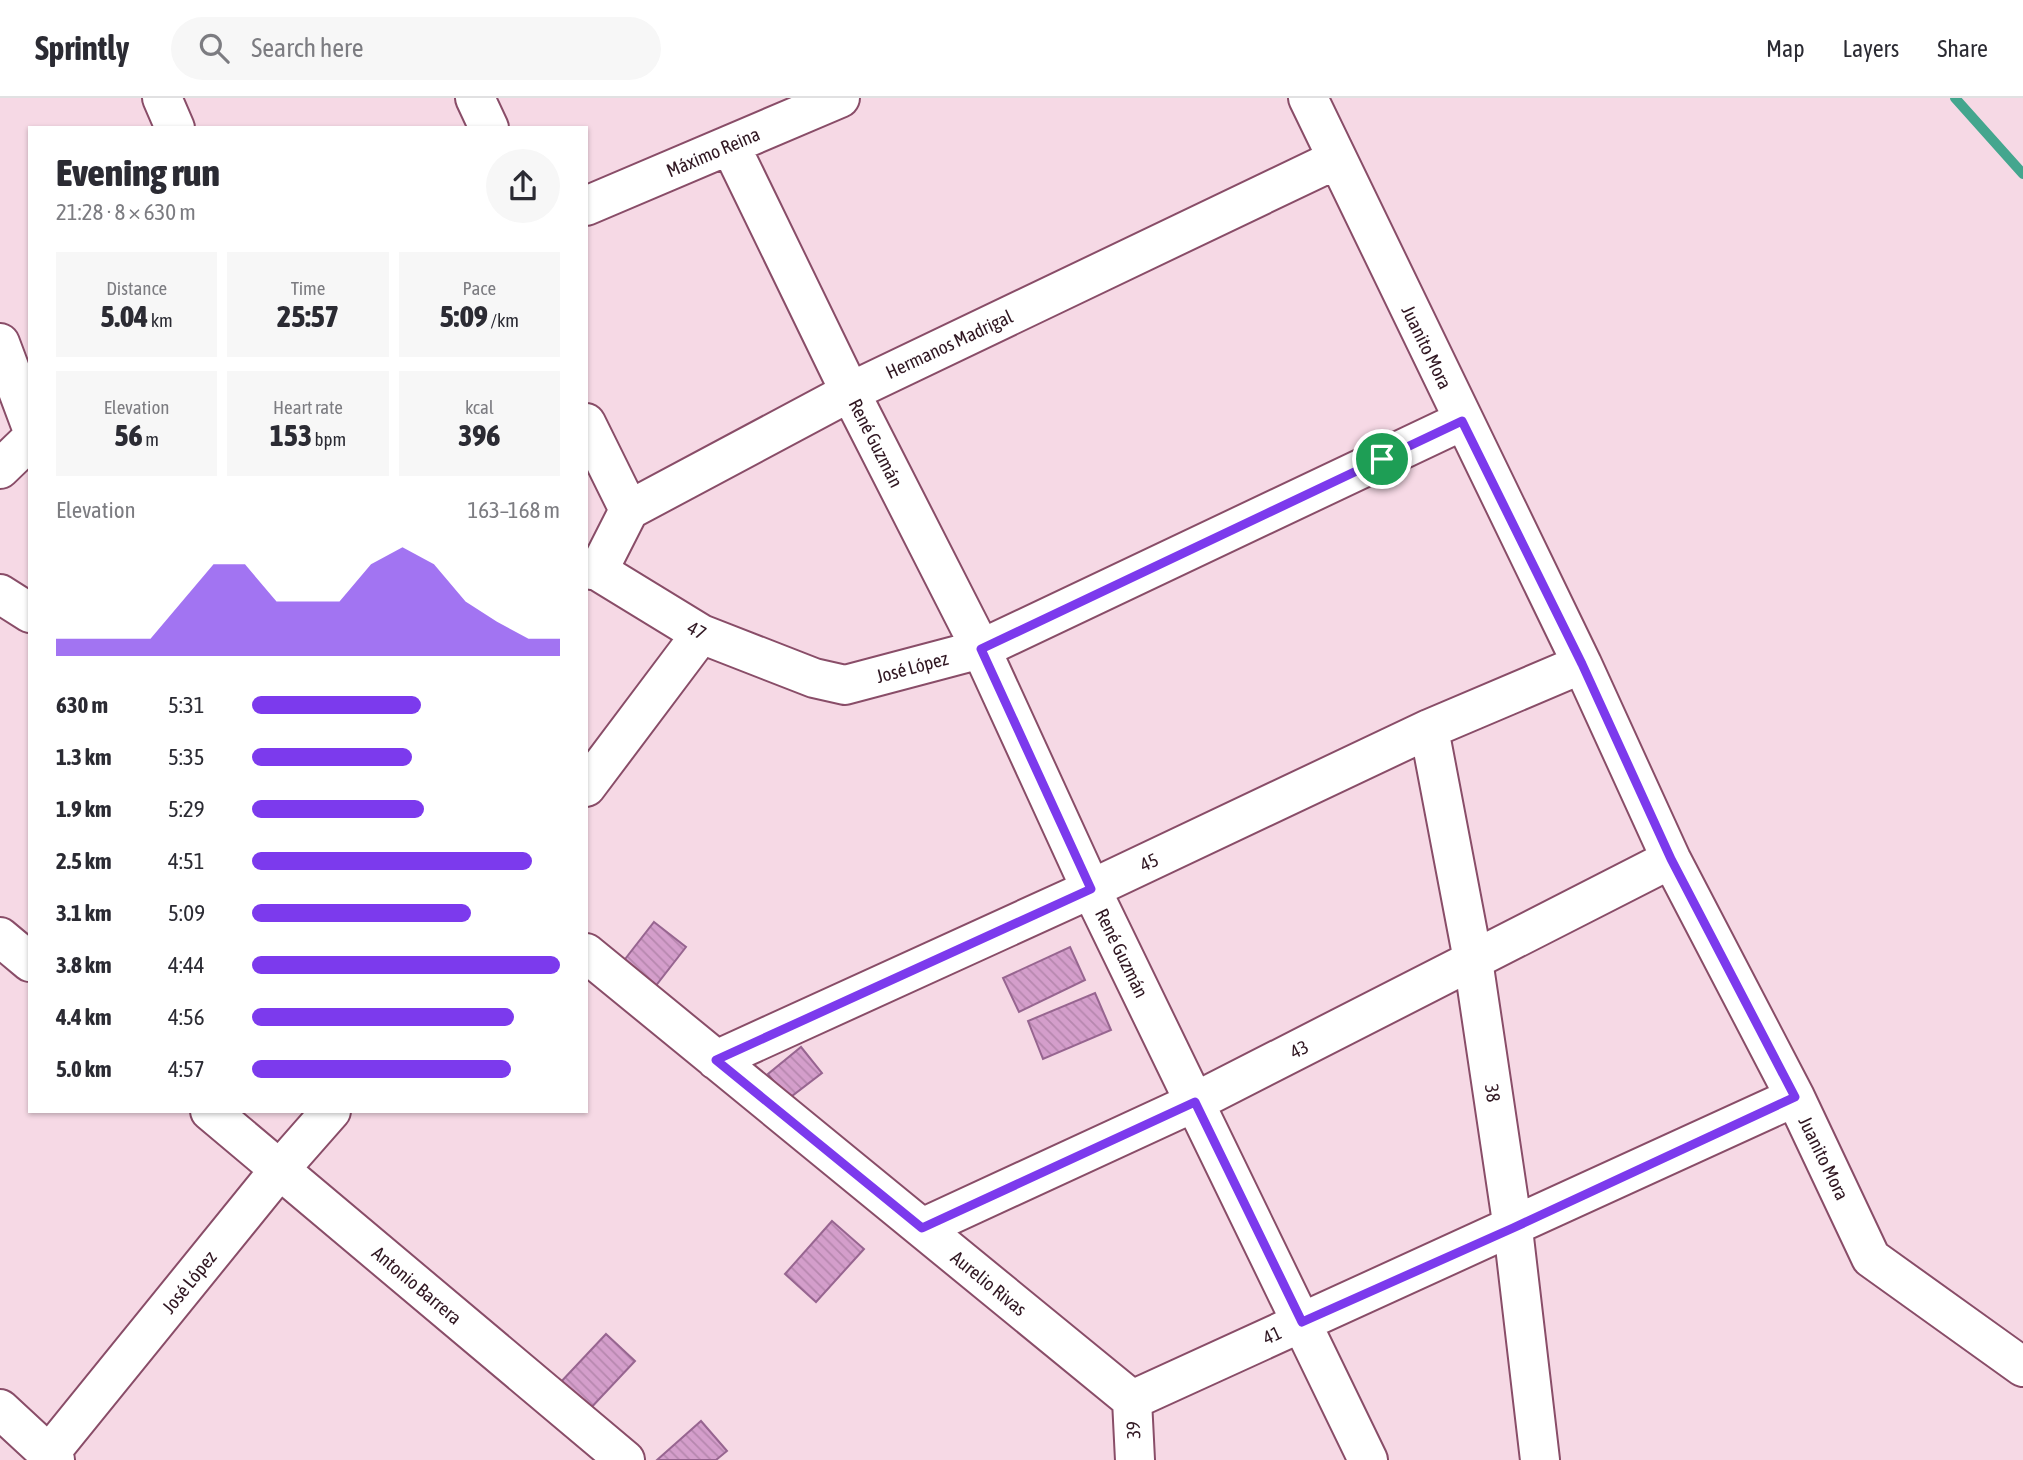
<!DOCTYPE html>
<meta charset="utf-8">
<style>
body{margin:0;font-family:"Asap Condensed",sans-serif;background:#f7f7f7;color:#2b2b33;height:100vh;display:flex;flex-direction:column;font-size:26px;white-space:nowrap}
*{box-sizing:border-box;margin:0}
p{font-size:23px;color:#7c7c81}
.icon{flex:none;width:38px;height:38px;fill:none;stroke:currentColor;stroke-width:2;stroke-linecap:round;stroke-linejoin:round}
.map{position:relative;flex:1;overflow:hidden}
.panel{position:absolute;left:28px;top:28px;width:560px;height:987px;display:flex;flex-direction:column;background:#fff;border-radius:0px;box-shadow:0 2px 5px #0004}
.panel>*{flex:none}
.pin{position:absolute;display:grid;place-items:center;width:60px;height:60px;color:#fff;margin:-30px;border:4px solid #fff;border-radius:50%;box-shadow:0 2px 7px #0007}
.round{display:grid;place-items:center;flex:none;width:74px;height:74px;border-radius:37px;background:#f7f7f7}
.overview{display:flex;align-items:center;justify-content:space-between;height:119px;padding:0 28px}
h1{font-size:38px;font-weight:800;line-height:52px}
.figures{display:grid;grid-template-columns:repeat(3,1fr);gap:10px;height:119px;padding:7px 28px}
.figures div{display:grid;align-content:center;border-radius:0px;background:#f7f7f7;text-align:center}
.figures b{font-size:30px;font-weight:800}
.figures small{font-size:19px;font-weight:400}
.figures p{font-size:19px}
.chart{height:196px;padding:14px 28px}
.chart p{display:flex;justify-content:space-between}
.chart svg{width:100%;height:126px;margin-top:7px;fill:#7c3aed;opacity:.7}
ul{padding:0 28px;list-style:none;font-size:23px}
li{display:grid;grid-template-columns:112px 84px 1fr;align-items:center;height:52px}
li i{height:18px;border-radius:9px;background:#7c3aed}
header{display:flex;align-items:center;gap:42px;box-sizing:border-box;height:98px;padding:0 35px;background:#fff;border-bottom:2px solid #e1e1e2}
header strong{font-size:33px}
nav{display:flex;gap:38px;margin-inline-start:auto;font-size:24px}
.search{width:490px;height:63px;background:#f7f7f7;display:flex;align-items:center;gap:18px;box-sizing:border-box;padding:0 24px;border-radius:38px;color:#7c7c81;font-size:26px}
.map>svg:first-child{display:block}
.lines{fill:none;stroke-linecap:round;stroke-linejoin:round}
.stream{stroke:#44a68e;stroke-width:10}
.building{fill:url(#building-back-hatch);stroke:#976590;stroke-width:2}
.minor-casing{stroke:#894d68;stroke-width:42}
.minor{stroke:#fff;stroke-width:38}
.route-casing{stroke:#fff;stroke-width:14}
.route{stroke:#7c3aed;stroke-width:9}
.labels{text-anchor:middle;stroke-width:5;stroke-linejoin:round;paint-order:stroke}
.street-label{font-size:19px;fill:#301722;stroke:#fff}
</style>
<header>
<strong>Sprintly</strong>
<div class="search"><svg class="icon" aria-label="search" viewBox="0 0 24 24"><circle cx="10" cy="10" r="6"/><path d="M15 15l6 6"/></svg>Search here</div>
<nav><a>Map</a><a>Layers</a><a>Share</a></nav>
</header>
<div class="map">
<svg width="2023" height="1362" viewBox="0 0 2023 1362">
<defs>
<pattern id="building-back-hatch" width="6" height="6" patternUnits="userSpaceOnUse" patternTransform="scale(1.75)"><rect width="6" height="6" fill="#d49ecb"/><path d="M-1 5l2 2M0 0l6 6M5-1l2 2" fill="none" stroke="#b687ae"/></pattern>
</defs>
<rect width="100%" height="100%" fill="#f6d9e5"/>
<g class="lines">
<!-- stream -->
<path class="stream" d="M1955 0 2023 76"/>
</g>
<!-- building -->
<path class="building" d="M654 824 686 849 654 890 622 865Z
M1070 849 1085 882 1019 914 1003 880Z
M1095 895 1111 932 1043 961 1028 923Z
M801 949 822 975 788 1001 768 976Z
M832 1123 864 1151 816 1204 785 1176Z
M606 1236 635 1263 587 1314 558 1287Z
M701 1323 727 1353 716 1362H657Z"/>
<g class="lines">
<!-- minor casing -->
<g class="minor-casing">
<path id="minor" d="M162 0 175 30
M475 0 489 30
M1308 0 1582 566 1671 761 1795 999 1871 1160 2023 1269
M730 47 850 294 981 551 1091 791 1368 1362
M586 108 840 0
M0 245 30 325
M586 325 629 412
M0 371 30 342
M586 471 598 473 701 536 814 580 845 587 981 551 1462 323
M598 473 629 412 850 294 1337 61
M0 496 30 515
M1429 631 1473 862 1513 1131 1540 1362
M586 689 701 536
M0 839 30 864
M586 855 1132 1302
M716 962 1091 791 1429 631 1582 566
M210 1013 625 1362
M922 1130 1195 1004 1671 761
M1132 1302 1795 999
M1132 1302 1135 1362
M0 1311 55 1362
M49 1356 280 1071 331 1013"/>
</g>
<!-- minor -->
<use href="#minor" class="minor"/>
</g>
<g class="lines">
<!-- route casing -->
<g class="route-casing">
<path id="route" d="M1462 323 1582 566 1671 761 1795 999 1513 1130 1302 1224 1195 1004 922 1130 716 962 1091 791 981 551Z"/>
</g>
<!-- route -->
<use href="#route" class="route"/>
</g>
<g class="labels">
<!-- street labels -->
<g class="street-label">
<text transform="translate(713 54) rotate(-23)" y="7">Máximo Reina</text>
<text transform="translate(949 246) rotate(-25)" y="7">Hermanos Madrigal</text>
<text transform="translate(1427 249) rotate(64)" y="7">Juanito Mora</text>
<text transform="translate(876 345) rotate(63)" y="7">René Guzmán</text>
<text transform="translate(697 532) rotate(28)" y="7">47</text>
<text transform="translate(912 569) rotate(-15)" y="7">José López</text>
<text transform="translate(1149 764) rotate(-25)" y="7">45</text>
<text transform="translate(1122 855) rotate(64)" y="7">René Guzmán</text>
<text transform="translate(1299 951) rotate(-27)" y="7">43</text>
<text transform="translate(1493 995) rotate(82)" y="7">38</text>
<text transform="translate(1824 1060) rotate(64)" y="7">Juanito Mora</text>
<text transform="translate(189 1184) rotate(-51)" y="7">José López</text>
<text transform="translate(989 1185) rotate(39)" y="7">Aurelio Rivas</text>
<text transform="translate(417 1187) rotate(40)" y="7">Antonio Barrera</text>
<text transform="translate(1272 1237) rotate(-25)" y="7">41</text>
<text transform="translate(1133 1332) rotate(-93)" y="7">39</text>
</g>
</g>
</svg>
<div class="pin" style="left:1382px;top:361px;background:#1e9e55"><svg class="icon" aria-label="arrive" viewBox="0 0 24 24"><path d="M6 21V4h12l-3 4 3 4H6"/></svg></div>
<section class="panel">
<div class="overview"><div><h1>Evening run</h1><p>21:28 · 8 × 630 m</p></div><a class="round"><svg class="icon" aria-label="share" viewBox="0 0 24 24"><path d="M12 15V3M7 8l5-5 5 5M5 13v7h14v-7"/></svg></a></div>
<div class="figures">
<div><p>Distance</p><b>5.04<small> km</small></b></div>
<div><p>Time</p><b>25:57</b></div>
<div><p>Pace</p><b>5:09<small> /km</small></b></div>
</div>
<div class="figures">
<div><p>Elevation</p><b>56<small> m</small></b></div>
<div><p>Heart rate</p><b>153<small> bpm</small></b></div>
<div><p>kcal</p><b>396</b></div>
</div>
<div class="chart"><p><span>Elevation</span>163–168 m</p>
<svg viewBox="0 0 160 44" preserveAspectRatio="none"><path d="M0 44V38L10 38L20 38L30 38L40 25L50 12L60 12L70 25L80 25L90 25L100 12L110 6L120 12L130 25L140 32L150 38L160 38V44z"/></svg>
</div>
<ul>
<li><b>630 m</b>5:31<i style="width:55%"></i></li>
<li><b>1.3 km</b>5:35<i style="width:52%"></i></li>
<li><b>1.9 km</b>5:29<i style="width:56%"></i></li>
<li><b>2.5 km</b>4:51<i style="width:91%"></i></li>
<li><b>3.1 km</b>5:09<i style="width:71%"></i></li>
<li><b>3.8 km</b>4:44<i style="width:100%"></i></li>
<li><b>4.4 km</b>4:56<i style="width:85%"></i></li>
<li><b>5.0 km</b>4:57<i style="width:84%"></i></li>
</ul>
</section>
</div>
